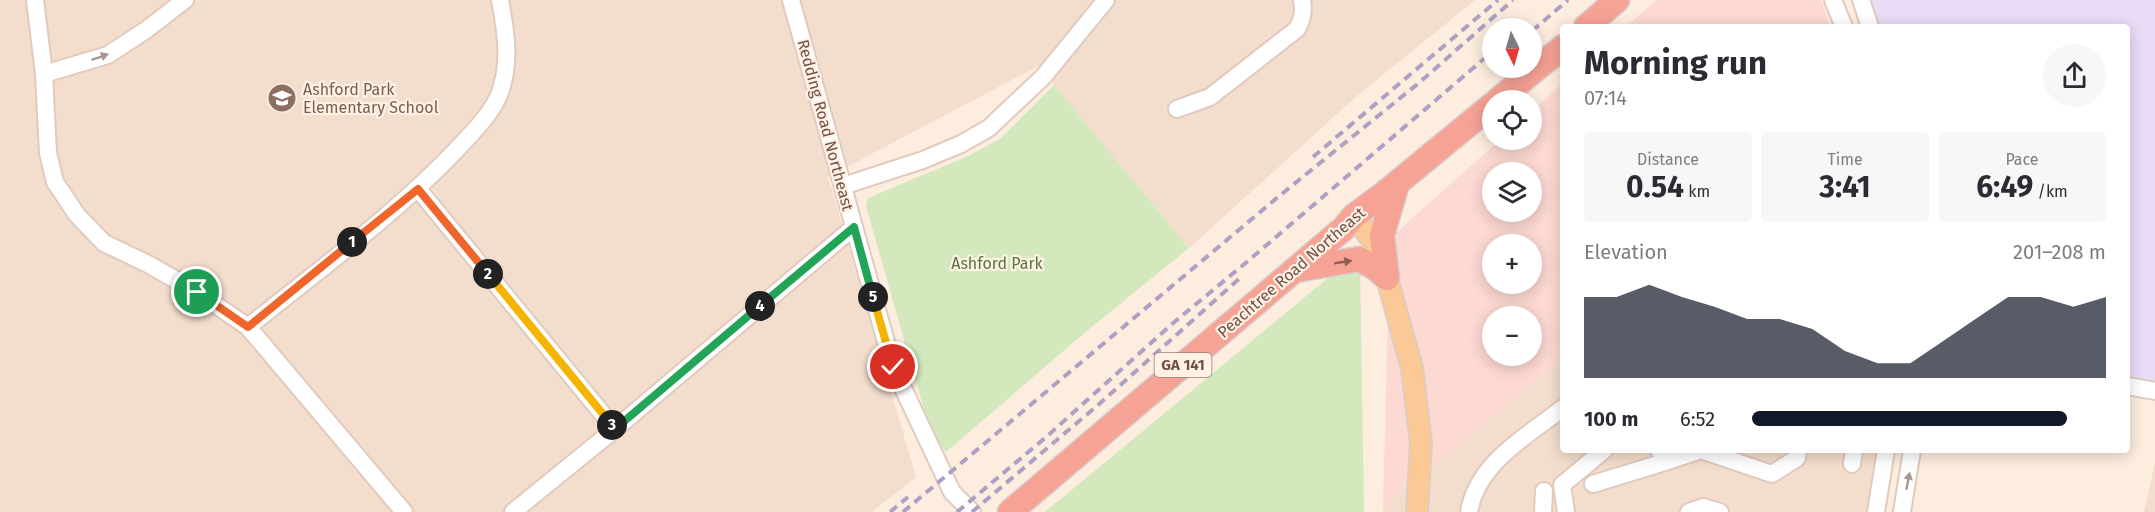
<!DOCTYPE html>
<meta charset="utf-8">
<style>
body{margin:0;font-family:"Fira Sans",sans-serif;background:#f7f7f7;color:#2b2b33;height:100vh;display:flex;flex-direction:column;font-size:22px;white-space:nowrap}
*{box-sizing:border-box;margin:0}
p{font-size:20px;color:#7c7c81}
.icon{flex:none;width:33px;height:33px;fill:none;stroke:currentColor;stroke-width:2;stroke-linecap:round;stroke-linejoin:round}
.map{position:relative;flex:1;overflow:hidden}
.side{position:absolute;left:1560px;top:24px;width:570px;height:429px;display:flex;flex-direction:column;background:#fff;border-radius:6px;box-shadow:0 3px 15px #0003}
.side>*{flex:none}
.needle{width:39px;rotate:175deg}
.controls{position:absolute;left:1482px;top:18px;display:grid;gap:12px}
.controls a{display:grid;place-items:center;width:60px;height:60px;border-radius:50%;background:#fff;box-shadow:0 3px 15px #0003;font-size:30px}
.pin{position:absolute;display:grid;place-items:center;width:51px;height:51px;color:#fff;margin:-26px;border:3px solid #fff;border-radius:50%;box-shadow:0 2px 6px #0007}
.km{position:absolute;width:30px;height:30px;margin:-15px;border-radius:50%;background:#222;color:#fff;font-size:16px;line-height:30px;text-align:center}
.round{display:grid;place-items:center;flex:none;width:63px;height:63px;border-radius:32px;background:#f7f7f7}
.summary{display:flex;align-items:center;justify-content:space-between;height:102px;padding:0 24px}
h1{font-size:33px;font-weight:700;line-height:45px}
.metrics{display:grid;grid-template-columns:repeat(3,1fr);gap:9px;height:102px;padding:6px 24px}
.metrics div{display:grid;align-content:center;border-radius:6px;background:#f7f7f7;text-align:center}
.metrics b{font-size:30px;font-weight:700}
.metrics small{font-size:16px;font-weight:400}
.metrics p{font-size:16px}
.chart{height:168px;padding:12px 24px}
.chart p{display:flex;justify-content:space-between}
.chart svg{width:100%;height:108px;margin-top:6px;fill:#111827;opacity:.7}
ul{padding:0 24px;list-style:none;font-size:20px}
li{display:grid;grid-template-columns:96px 72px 1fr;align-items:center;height:45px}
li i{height:15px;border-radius:8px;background:#111827}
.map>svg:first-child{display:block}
.residential{fill:#f3ddcd}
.commercial{fill:#fcd9d2;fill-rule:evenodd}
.education{fill:#eadcf7}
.green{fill:#d4e8be}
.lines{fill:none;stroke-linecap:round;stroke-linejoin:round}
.minor-casing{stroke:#e1cabe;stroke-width:20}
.major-casing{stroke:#d7cecb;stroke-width:24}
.highway-casing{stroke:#d7cecb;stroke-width:27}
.minor{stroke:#fff;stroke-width:16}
.major{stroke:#fac996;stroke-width:21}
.highway{stroke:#f6a295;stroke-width:24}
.rail{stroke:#ae9fc3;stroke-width:4;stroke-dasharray:9 6;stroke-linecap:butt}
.oneway{fill:#aa9791}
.oneway2{fill:#8c6157}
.split-1-casing{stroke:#fff;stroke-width:12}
.split-2-casing{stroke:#fff;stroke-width:12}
.split-3-casing{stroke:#fff;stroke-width:12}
.split-4-casing{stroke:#fff;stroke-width:12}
.split-5-casing{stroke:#fff;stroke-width:12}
.split-6-casing{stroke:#fff;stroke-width:12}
.split-1{stroke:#f0652b;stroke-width:8}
.split-2{stroke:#f0652b;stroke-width:8}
.split-3{stroke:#f5b400;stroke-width:8}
.split-4{stroke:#22a559;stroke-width:8}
.split-5{stroke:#22a559;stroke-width:8}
.split-6{stroke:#f5b400;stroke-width:8}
.labels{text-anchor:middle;stroke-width:4.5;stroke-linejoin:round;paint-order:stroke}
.shield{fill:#fff1e4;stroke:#9c8176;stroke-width:1.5}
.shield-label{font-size:15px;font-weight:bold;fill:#715147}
.education-label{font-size:16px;fill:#785e54;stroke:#fff1e4;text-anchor:start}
.street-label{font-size:16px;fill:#715147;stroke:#fff1e4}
.park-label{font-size:16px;fill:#567740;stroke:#fff1e4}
</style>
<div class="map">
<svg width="2155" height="512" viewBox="0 0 2155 512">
<rect width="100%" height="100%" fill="#fcedde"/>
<!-- residential -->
<path class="residential" d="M0 0H1475L1357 96 1189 248 1038 66 828 177 916 477 872 512H0Z
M1563 360V450H1891L1889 488 1884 512H1383V509L1394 498Z
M2155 463V512H2144Z"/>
<!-- commercial -->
<path class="commercial" d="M1656 0H1821L1830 27H1626Z
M1563 83V360L1394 498 1383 509 1390 238 1500 140H1532V111ZM1492 172H1532V212H1492ZM1492 244H1532V284H1492ZM1492 316H1532V356H1492Z"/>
<!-- education -->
<path class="education" d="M1869 0H2155V383L2127 377V27H1877Z"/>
<!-- green -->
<path class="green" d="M1054 85 1189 248 1088 330 946 452 930 431 866 206 868 198 968 156 1000 139Z
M1351 259 1360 260 1364 512H1045Z"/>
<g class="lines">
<!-- minor casing -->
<g class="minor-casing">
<path id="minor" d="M35 0 44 74 48 153 55 182 77 215 104 243 148 264 197 292 248 327 404 512
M791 0 893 367 952 492 972 512
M1833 0 1844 27
M1861 0 1870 27
M44 74 108 55 146 30 185 0
M1177 109 1210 97 1297 29C1303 19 1304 11 1302 0
M843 186 923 160 961 144 989 128 1043 77 1106 0
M418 189 615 429
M248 327C320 269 397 213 460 146 474 131 491 114 499 95 511 65 506 31 500 0
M2127 386 2155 391
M1668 461 1701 450 1772 474 1797 458 1798 450
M1852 464 1854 450
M1593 484 1668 461 1659 450
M513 512 615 429 854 227
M1469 512C1477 463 1527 436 1563 408
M1543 512 1544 491
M1566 512 1562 485 1604 450
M1689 512 1703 507 1720 512
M1876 512 1886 450
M1902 512 1912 450"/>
</g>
<!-- major casing -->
<g class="major-casing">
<path id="major" d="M1354 216 1373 241 1387 278 1412 368 1421 442 1417 512"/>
</g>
<!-- highway casing -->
<g class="highway-casing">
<path id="highway" d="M1586 27 1617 0
M1498 100 1563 47
M1296 270 1359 259 1374 267 1387 278
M1387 278 1382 235 1397 184
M1010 512 1344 228 1354 216 1385 193 1492 105"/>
</g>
<!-- minor -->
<use href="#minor" class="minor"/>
<!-- major -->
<use href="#major" class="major"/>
<!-- highway -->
<use href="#highway" class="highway"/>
<!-- rail -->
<path class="rail" d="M1532 31 1568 0
M1313 157 1498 0
M890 512 908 497
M903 512 1278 197 1420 82 1513 0
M957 512 1045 438 1172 324 1248 261 1492 52
M972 512 1098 405 1241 277"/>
</g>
<!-- one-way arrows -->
<defs><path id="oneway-solid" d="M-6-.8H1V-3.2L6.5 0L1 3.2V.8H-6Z" transform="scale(1.5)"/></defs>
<g class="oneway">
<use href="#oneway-solid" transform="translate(100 57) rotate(-19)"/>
<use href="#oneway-solid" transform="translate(1908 481) rotate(-79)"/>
</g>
<use class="oneway2" href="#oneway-solid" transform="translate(1343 262) rotate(-9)"/>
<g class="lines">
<!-- split-1 casing -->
<g class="split-1-casing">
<path id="split-1" d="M197 292 248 327 352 242"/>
</g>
<!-- split-2 casing -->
<g class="split-2-casing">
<path id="split-2" d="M352 242 418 189 488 274"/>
</g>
<!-- split-3 casing -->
<g class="split-3-casing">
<path id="split-3" d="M488 274 612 425"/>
</g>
<!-- split-4 casing -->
<g class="split-4-casing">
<path id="split-4" d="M612 425 615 429 760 306"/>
</g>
<!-- split-5 casing -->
<g class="split-5-casing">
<path id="split-5" d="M760 306 854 227 873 297"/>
</g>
<!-- split-6 casing -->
<g class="split-6-casing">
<path id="split-6" d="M873 297 893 367"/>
</g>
<!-- split-1 -->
<use href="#split-1" class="split-1"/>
<!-- split-2 -->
<use href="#split-2" class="split-2"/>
<!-- split-3 -->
<use href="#split-3" class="split-3"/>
<!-- split-4 -->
<use href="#split-4" class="split-4"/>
<!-- split-5 -->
<use href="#split-5" class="split-5"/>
<!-- split-6 -->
<use href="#split-6" class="split-6"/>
</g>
<!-- icons -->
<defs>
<g id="school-disc" transform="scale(1.5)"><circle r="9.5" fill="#8d6e63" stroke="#fff1e4"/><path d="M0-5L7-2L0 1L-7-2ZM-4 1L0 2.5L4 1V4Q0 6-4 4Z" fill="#fff"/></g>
</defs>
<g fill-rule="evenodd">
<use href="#school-disc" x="282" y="98"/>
</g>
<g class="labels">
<!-- shield labels -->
<rect class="shield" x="1154.5" y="353" width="57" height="24" rx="4.5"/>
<g class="shield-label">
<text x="1183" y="370">GA 141</text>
</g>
<!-- education labels -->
<g class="education-label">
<text x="303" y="95">Ashford Park<tspan x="303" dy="18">Elementary School</tspan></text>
</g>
<!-- street labels -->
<g class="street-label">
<text transform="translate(826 125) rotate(75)" y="6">Redding Road Northeast</text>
<text transform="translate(1291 272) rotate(-41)" y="6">Peachtree Road Northeast</text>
</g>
<!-- park labels -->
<g class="park-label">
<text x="997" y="269">Ashford Park</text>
</g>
</g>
</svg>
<div class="controls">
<a><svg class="needle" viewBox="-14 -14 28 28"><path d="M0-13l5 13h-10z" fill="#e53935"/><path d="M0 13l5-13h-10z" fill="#7c7c81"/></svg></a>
<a><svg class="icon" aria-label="locate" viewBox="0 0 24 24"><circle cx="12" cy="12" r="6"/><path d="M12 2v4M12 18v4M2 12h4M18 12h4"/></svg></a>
<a><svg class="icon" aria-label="layers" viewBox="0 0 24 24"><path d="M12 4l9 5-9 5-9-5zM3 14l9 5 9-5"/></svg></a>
<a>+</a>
<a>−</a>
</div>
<div class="pin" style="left:197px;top:292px;background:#1e9e55"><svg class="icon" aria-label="arrive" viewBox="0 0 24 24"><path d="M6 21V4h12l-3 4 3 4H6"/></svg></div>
<div class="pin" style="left:893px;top:367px;background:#d93025"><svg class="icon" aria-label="check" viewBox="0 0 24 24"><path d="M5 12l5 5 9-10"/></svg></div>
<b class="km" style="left:352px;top:242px">1</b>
<b class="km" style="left:488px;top:274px">2</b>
<b class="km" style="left:612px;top:425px">3</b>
<b class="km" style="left:760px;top:306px">4</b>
<b class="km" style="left:873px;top:297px">5</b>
<section class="side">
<div class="summary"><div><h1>Morning run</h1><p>07:14</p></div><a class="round"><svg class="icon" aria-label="share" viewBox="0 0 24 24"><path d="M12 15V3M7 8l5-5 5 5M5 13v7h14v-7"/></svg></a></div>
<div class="metrics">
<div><p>Distance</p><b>0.54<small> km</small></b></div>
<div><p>Time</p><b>3:41</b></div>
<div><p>Pace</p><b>6:49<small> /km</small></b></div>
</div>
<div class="chart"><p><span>Elevation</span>201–208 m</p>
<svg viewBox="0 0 160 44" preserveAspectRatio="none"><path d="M0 44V11L10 11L20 6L30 11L40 15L50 20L60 20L70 24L80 33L90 38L100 38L110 29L120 20L130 11L140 11L150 15L160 11V44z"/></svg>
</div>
<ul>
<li><b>100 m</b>6:52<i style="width:89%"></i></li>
</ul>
</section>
</div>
